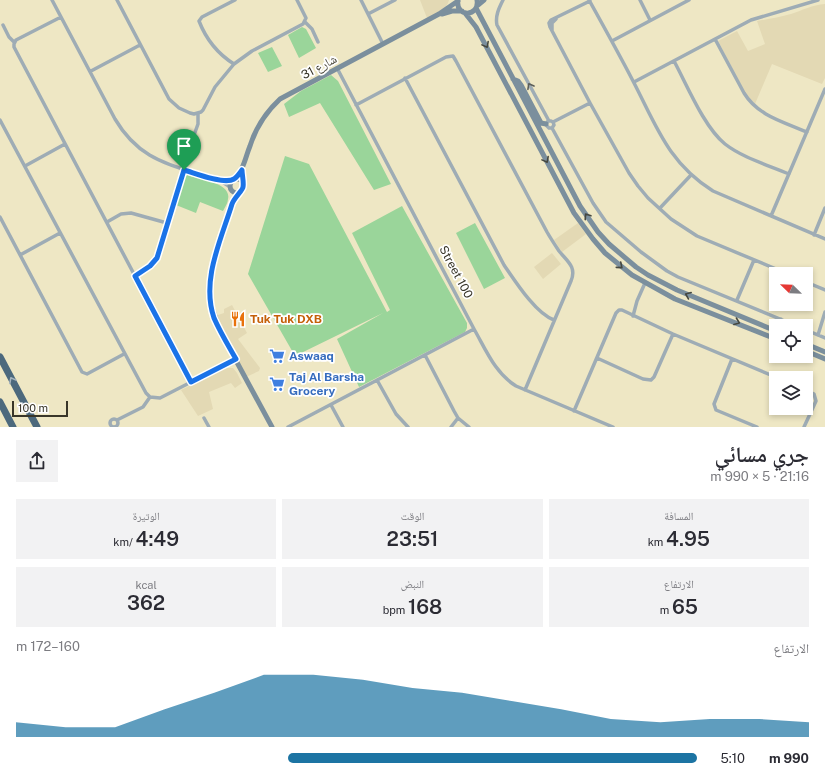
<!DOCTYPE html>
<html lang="ar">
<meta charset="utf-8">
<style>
body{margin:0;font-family:"Public Sans","Noto Naskh Arabic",sans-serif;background:#f2f2f3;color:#2b2b33;direction:rtl;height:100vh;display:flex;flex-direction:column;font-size:15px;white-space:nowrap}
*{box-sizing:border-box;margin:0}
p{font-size:13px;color:#7c7c81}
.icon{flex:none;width:22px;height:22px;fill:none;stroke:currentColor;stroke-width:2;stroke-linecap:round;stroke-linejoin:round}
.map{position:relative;height:427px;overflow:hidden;direction:ltr}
.panel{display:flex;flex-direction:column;background:#fff;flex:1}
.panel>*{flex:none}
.needle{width:26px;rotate:293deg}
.tools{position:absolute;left:769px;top:267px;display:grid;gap:8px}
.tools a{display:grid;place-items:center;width:44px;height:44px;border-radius:0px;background:#fff;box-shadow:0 2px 6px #0003;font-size:20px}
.scale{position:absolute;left:12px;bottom:10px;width:56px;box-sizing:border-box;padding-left:4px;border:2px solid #393629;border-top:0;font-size:11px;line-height:14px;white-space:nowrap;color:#393629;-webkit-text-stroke:3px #fff;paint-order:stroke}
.pin{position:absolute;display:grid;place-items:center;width:34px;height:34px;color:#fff;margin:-41px -17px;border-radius:50% 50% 50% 0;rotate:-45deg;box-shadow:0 0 4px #0007}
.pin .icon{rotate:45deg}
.round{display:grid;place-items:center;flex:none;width:42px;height:42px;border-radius:0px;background:#f2f2f3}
.headline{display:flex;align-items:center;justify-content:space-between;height:68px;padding:0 16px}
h1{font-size:22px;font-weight:600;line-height:30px}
.metrics{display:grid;grid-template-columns:repeat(3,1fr);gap:6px;height:68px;padding:4px 16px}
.metrics div{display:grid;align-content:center;border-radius:0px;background:#f2f2f3;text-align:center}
.metrics b{font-size:20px;font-weight:600}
.metrics small{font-size:11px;font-weight:400}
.metrics p{font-size:11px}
.chart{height:112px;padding:8px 16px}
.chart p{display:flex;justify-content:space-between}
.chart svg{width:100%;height:72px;margin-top:4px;fill:#1c74a3;opacity:.7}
ul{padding:0 16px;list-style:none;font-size:13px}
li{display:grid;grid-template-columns:64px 48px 1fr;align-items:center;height:30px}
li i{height:10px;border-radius:5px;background:#1c74a3}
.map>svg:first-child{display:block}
.green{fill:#9ad59a}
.sand{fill:#e3d9b4}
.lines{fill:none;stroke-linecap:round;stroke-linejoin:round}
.street{stroke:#9eacb5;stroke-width:3.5}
.secondary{stroke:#7b8f9d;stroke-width:5}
.highway{stroke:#4c697d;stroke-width:7}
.oneway{stroke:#464840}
.oneway2{stroke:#5c5f5a}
.oneway3{stroke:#a6b4be}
.route-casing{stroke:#fff;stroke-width:8}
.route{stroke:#1a73e8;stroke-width:5}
.labels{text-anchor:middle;stroke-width:3.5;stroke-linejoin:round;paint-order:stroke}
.street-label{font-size:12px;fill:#393629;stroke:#fff}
.food-label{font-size:12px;font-weight:bold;fill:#c56008;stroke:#fff;text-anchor:start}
.shop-label{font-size:12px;font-weight:bold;fill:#366cbe;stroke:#fff;text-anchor:start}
</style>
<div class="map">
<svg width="825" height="427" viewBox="0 0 825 427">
<rect width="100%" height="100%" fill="#eee7c4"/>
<!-- green -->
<path class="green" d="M302 27 306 29 316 48 299 58 288 35Z
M272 47 282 66 268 72 258 53Z
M331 75 338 81 391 184 374 190 320 103 289 117 284 104 301 91Z
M285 156 309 164 387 312 390 310 352 233 402 206 467 323V328L465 332 359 387 337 339 383 313 295 356 248 274Z
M187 175C199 179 232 183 228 199 228 203 225 207 223 211L200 202 196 213 176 205 184 178Z
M475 223 505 278 484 289 456 233Z"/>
<!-- sand -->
<path class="sand" d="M420 0H449C447 10 435 14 427 18Z
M825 4V78L822 84 772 64 755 104 747 96 718 41 737 31 748 51 765 44 757 21C769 19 780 17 791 14 803 10 812 5 825 4Z
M578 223 586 234 562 252 554 240Z
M552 253 561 264 543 279 534 267Z
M232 305 247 333 238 339 260 368 259 371 246 377 215 316 224 313V309Z
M226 368H233L237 373 242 383 235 388 231 383 209 392 213 409 198 416 181 390Z"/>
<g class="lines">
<!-- street -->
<path class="street" d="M52 0 115 119C135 153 160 163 196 173 208 177 220 182 232 181
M117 0 169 99 179 108 190 113 194 114 201 112 203 110 215 87 234 64 252 51 303 24 306 18 297 0
M361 0 383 44
M503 0C499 8 495 16 497 25L549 121
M589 0C604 27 619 54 633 81 656 125 668 163 713 191L825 239
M640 0 650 20
M590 1 551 20 549 23 550 27 590 103 629 173 638 186 648 198 671 219 697 236 788 274
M368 14 395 0
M61 17 16 40 14 44V47L191 382
M305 22 312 29 318 42
M3 25 9 37 14 42
M552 30V23L556 19
M715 39 744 93C758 116 784 122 807 132
M612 41 689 0
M674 61C687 85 704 127 725 144 743 158 768 165 789 174
M234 64C218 54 206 39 199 21L202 17 235 0
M337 68 474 329C486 350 495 373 516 386L613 427
M91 71 140 45
M405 78 504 265C515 281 536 314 554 320
M634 82 751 20 818 0
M356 105 446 57 453 56 456 61 547 232C551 239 555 245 559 251 567 261 577 267 571 281L525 390
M0 120 146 393 150 397 160 398 236 359
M553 122 590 103
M552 128H549L547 126 546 124 548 121H551L553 122 554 125 552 128 593 203 606 222 641 252 667 271 678 277 797 326
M193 138 198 124V114
M25 166 65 144
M221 181 230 187
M660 208 691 175
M771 216 825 89
M0 217 82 372 87 374 124 354
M107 222 121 214 131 213 167 223
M814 235 825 208
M20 255 60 233
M135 276 150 267 157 257 185 170
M806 282 825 290
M737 300 754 260
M633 316 637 301 645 283
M778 326 781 319
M806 330 825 338
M818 335 825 312
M425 355 454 411 458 418 469 427
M597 358 643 379 651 380 654 377 673 334
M732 359 714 404 716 410 757 427
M377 380 396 414 408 427
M331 405 343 427
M574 411 616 313 619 310H622L673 334 778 378
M204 418 209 427
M110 423a4 4 0 1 1 8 0a4 4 0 1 1-8 0Z
M117 420 143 407 150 397
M288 427 474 329
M451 427 458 418
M804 427 816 401 814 394 806 390"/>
<!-- secondary -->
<path class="secondary" d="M458 0C455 18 480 17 477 0
M478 5 484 0
M476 8 580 206 598 232 609 244 636 267 648 275 677 290 776 331
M465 13 476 27 574 213 593 239 605 253 632 275 675 299 776 339
M442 14 452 11H462
M513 79 518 81 521 85 541 123 546 124
M234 179C244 170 245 158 250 146 256 127 265 113 280 99L439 14 458 1
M230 186a7 7 0 1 1 14 0a7 7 0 1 1-14 0Z
M239 192 232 204 212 268 209 290 211 304 220 331 272 427
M806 344 825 352
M806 351 825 359"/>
<!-- highway -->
<path class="highway" d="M0 357 37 427
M0 402 13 427"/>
</g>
<!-- one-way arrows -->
<defs><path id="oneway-chevron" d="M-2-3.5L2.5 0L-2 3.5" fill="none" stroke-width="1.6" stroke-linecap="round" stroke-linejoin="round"/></defs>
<g class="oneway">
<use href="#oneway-chevron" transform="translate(486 45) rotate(62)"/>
<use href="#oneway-chevron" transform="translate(546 160) rotate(62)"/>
<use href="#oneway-chevron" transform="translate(587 216) rotate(-124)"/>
<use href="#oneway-chevron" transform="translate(620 266) rotate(40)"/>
<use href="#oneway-chevron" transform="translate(688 295) rotate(-158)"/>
<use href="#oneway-chevron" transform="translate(737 322) rotate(21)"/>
</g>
<use class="oneway2" href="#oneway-chevron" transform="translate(530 86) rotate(-119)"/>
<use class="oneway3" href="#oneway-chevron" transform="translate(12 380) rotate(-118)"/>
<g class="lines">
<!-- route casing -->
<g class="route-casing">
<path id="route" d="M184 170C195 173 224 185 234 179 237 177 240 173 242 170 242 175 244 182 243 187 243 190 234 198 232 204 221 240 201 280 214 318 220 332 228 345 236 359L191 382 135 276 150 266 157 258Z"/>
</g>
<!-- route -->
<use href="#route" class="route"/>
</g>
<!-- icons -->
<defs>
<g id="restaurant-bare" transform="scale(1.2)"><path d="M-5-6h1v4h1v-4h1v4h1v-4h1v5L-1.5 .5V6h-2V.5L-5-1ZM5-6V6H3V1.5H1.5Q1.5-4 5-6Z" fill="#e8710a" stroke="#fff" stroke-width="2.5" paint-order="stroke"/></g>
<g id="supermarket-bare" transform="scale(1.2)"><path d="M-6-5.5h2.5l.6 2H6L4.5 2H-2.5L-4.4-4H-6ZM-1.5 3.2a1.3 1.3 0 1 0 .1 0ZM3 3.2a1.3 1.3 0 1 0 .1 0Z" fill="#3f7fe0" stroke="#fff" stroke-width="2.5" paint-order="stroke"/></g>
</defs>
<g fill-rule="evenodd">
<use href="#restaurant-bare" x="238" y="319"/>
<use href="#supermarket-bare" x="277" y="356"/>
<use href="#supermarket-bare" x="277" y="384"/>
</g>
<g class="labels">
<!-- street labels -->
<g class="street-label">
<text transform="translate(319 67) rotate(-28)" y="4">شارع 31</text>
<text transform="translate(456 272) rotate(62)" y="4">Street 100</text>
</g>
<!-- food labels -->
<g class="food-label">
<text x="250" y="323">Tuk Tuk DXB</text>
</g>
<!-- shop labels -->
<g class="shop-label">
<text x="289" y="360">Aswaaq</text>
<text x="289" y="381">Taj Al Barsha<tspan x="289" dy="14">Grocery</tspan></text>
</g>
</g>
</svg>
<div class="tools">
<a><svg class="needle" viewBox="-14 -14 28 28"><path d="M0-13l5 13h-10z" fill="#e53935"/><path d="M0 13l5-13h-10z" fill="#7c7c81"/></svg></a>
<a><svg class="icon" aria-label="locate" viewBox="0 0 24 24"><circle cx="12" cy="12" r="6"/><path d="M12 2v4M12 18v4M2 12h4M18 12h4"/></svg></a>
<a><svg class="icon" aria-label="layers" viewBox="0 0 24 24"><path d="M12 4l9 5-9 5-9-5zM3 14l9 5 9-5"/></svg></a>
</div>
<div class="scale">100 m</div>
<div class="pin" style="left:184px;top:170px;background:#1e9e55"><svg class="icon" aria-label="arrive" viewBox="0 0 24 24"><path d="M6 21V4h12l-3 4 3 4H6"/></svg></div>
</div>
<section class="panel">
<div class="headline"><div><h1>جري مسائي</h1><p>21:16 · 5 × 990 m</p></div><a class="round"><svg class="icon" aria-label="share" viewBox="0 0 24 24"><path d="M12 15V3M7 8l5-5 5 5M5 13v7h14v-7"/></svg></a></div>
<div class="metrics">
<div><p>المسافة</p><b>4.95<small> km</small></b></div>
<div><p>الوقت</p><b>23:51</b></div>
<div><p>الوتيرة</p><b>4:49<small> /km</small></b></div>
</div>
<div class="metrics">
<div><p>الارتفاع</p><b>65<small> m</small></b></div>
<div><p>النبض</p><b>168<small> bpm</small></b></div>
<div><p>kcal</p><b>362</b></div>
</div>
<div class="chart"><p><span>الارتفاع</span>160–172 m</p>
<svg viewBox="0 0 160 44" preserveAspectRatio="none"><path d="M0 44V35L10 38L20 38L30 27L40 17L50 6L60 6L70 9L80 14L90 17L100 22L110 27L120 33L130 35L140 33L150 33L160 35V44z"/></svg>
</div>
<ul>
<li><b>990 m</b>5:10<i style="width:60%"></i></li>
</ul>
</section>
